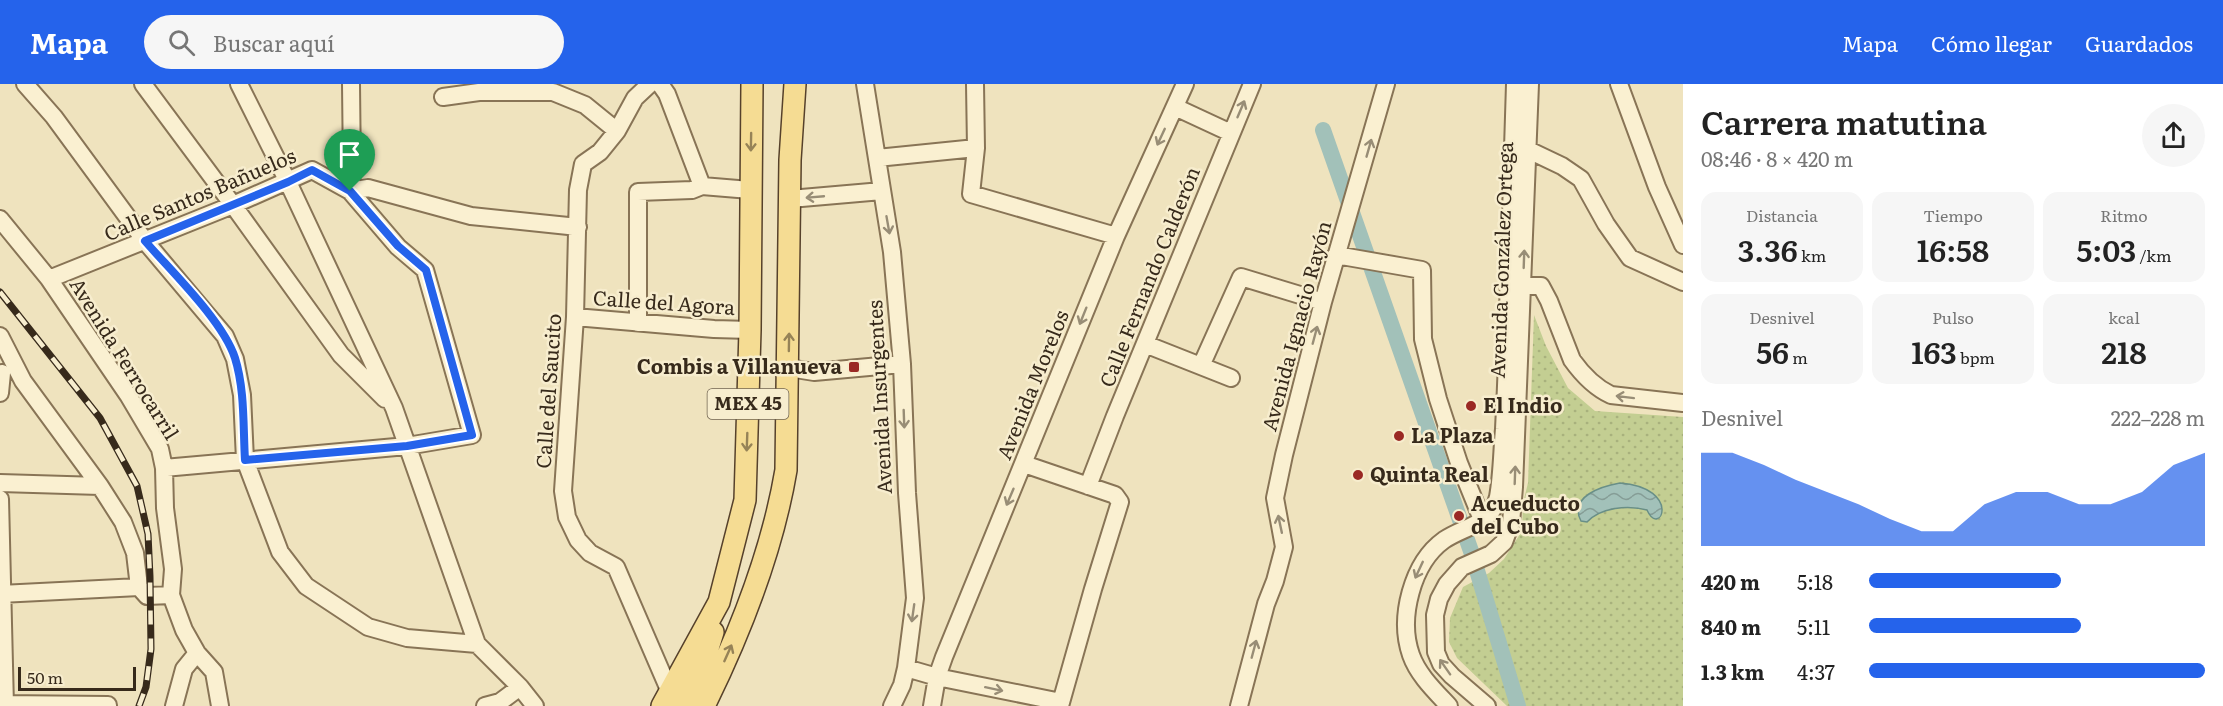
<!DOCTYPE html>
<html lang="es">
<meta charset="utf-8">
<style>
body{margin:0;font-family:Literata,serif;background:#f6f6f6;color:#222;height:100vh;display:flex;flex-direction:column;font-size:22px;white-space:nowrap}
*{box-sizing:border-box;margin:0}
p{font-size:20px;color:#767676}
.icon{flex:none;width:33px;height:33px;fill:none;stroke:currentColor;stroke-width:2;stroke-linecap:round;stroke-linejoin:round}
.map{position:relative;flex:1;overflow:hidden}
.drawer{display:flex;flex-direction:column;background:#fff;width:540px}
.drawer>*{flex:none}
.scale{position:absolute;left:18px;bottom:15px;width:118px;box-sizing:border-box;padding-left:6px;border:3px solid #372a1b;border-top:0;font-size:16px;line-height:21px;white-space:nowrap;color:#372a1b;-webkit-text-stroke:4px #f7edce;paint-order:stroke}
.pin{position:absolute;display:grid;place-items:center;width:51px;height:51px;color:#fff;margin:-62px -26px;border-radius:50% 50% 50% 0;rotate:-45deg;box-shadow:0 0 6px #0007}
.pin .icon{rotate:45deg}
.round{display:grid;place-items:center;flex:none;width:63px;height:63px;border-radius:32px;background:#f6f6f6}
.headline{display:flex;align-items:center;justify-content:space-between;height:102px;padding:0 18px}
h1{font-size:33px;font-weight:600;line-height:45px}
.figures{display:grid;grid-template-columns:repeat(3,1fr);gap:9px;height:102px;padding:6px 18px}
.figures div{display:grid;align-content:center;border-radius:15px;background:#f6f6f6;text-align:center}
.figures b{font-size:30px;font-weight:600}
.figures small{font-size:16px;font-weight:400}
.figures p{font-size:16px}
.chart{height:168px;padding:12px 18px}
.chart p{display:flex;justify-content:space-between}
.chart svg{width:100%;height:108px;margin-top:6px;fill:#2563eb;opacity:.7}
ul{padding:0 18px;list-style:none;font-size:20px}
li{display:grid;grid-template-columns:96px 72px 1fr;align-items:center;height:45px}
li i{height:15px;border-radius:8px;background:#2563eb}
header{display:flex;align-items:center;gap:36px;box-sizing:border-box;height:84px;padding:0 30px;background:#2563eb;color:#fff}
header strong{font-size:28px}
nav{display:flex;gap:33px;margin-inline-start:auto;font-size:21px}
.search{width:420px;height:54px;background:#f6f6f6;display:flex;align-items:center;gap:15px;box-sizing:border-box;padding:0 21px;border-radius:33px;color:#767676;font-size:22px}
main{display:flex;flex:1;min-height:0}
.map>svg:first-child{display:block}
.park{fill:url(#park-dots)}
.water{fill:url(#water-waves);stroke:#698f87;stroke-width:1.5}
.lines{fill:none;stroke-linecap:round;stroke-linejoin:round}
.canal{stroke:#a2c1b9;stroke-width:16}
.minor-casing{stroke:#887456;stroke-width:20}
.major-casing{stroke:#56412b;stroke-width:24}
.minor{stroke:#faf0d1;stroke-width:16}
.major{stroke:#f5dc93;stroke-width:21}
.rail-casing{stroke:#372a1b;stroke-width:7}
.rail{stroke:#f7edce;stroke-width:4.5;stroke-dasharray:14;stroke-linecap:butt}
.oneway{stroke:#988d76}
.oneway2{stroke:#968357}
.route-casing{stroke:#fff;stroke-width:12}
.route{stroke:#2563eb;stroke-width:8}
.poi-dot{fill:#9a2924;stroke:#f7edce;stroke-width:2}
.labels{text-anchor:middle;stroke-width:5;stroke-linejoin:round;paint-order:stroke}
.shield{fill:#f7edce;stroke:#716451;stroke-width:1.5}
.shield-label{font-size:18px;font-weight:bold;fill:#372a1b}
.street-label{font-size:20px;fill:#372a1b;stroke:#f7edce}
.poi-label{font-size:20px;font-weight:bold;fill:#372a1b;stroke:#f7edce;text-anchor:start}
</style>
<header>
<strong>Mapa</strong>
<div class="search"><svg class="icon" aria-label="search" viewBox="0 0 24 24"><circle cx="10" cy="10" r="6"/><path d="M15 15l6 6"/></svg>Buscar aquí</div>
<nav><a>Mapa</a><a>Cómo llegar</a><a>Guardados</a></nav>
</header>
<main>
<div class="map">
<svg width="1683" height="622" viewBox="0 0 1683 622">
<defs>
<pattern id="park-dots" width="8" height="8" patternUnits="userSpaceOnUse" patternTransform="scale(1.5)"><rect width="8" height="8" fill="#c3ce92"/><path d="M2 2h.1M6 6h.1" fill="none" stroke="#a8b17d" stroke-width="1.8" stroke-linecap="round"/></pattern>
<pattern id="water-waves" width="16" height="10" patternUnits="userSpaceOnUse" patternTransform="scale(1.5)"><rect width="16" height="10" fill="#a2c1b9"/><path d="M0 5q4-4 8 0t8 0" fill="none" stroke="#859d96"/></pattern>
</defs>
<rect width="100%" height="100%" fill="#efe3be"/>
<!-- park -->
<path class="park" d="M1534 231 1546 262 1568 304 1595 327 1683 333V622H1507L1457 574 1449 558 1450 534 1463 503 1489 489 1504 475 1522 447 1523 419 1528 399Z"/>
<!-- water -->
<path class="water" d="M1620 399C1683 404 1660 455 1647 426 1628 421 1601 423 1587 438L1581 437C1568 412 1603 402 1620 399Z"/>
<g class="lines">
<!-- canal -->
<path class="canal" d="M1323 46 1472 470 1518 622"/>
<!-- minor casing -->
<g class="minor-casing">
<path id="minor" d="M25 0 54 33 145 157 225 252 235 275 242 311 245 376 280 468 306 502 368 543 407 554 477 560
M143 0 233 121 341 271 385 315
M239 0 288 98 394 324 477 560 520 603 535 622
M650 0 635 14 617 47 600 68 583 80 578 106 575 233 563 407 567 433 578 456 590 469 616 483 670 608
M660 0 667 10 702 102 750 106
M865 0 892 168 902 280 907 409 915 514 906 584 902 601 892 622
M975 0 976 64 971 110 1116 152
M1619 0 1657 103 1683 161
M443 13 479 8H553L585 21 617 47
M1175 23 1231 49
M1520 62 1562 82 1581 95 1606 140 1630 174 1683 198
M877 74 976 64
M790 115 882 107
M0 135 49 195 128 311 160 365 164 384 165 424 173 485 171 511 184 546 197 569 214 588 220 622
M1336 171 1422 186 1423 255 1438 315 1459 379 1483 438
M49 195 233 121 312 86 350 107 368 104 471 132 578 143
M1514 202H1541L1549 217 1572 276C1582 290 1596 304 1611 311L1683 319
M575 233 714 245 750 246
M638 239V108L692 106 702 102
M0 252 23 297 100 402 123 438 135 469 139 503
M1145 260 1231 294
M1201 282 1241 193 1323 218
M789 284 814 288 902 280
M0 309 2 289
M1024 380 1115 411 1120 418 1093 505 1060 622
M164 384 407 362 472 351 425 186 398 163 350 107 352 89 351 0
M0 399 100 402
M1088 402 1115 332 1252 0
M0 415 5 622
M0 510 139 503 147 512 171 511
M906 584 937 593 1061 618
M0 620 108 621
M174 622 184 585 197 569
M485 622 500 618 520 603
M932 622 937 593 944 573 1116 152 1185 0
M1239 622 1266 520 1275 497 1284 463 1275 414 1284 371 1323 218 1386 0
M1449 622C1435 607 1418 591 1411 571 1398 534 1412 479 1444 456 1465 442 1491 441 1498 413 1502 391 1502 367 1504 345 1506 305 1508 266 1508 227 1510 151 1513 76 1515 0
M1487 622 1452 592 1441 580 1436 568 1435 531 1439 515 1447 500 1462 483 1491 470 1504 458 1511 439 1514 403 1530 0"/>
</g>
<!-- major casing -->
<g class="major-casing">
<path id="major" d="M662 622 719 518 745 416 750 246 752 0
M684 622 702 584 713 548
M704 622C741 547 772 469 786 386L790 76 795 0"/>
</g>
<!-- minor -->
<use href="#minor" class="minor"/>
<!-- major -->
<use href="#major" class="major"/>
<!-- rail casing -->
<g class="rail-casing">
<path id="rail" d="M0 208 100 334 137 402 148 450 150 493 151 565 146 603 139 622"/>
</g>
<!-- rail -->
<use href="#rail" class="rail"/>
</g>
<!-- one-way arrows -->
<defs><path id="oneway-shaft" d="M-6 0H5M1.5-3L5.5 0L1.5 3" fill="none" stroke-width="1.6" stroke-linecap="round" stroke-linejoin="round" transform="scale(1.5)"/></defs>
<g class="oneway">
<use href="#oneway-shaft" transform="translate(1241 25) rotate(-67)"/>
<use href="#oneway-shaft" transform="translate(1161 53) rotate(115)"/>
<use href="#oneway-shaft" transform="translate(1369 64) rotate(-74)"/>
<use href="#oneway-shaft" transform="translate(815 113) rotate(175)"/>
<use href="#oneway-shaft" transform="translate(888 141) rotate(80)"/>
<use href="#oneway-shaft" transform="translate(1524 175) rotate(-88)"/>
<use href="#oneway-shaft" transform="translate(1083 232) rotate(112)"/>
<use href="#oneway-shaft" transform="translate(1315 251) rotate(-75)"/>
<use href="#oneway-shaft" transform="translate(1625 313) rotate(-173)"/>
<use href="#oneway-shaft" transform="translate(904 335) rotate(88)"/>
<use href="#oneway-shaft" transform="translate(1515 391) rotate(-88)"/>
<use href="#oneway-shaft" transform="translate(1010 413) rotate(113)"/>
<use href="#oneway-shaft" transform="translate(1280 440) rotate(-102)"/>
<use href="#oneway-shaft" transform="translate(1419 486) rotate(115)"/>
<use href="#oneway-shaft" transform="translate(913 529) rotate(98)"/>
<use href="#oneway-shaft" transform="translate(1254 565) rotate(-75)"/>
<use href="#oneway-shaft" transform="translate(1445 583) rotate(-125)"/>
<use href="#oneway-shaft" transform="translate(994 605) rotate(12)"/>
</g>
<g class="oneway2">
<use href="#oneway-shaft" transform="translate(751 58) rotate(91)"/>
<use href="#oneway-shaft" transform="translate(789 258) rotate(-89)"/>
<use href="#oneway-shaft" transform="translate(747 358) rotate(92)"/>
<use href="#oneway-shaft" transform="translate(728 569) rotate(-66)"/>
</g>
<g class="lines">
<!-- route casing -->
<g class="route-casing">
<path id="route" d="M312 86 350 107 398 162 426 186 472 351 407 362 245 376C243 343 245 306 235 274 223 237 171 187 145 157L288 98Z"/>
</g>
<!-- route -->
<use href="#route" class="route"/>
</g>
<!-- markers -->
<g class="poi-dot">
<rect x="848" y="277" width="12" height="12" rx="3"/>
<circle cx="1471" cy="322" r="6"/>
<circle cx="1399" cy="352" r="6"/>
<circle cx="1358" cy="391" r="6"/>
<circle cx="1459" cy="432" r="6"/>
</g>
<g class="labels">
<!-- shield labels -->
<rect class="shield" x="707.5" y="305" width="81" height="30" rx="4.5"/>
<g class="shield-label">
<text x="748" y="326">MEX 45</text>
</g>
<!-- street labels -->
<g class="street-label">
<text transform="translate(200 111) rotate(-23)" y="7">Calle Santos Bañuelos</text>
<text transform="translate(1502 176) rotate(-88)" y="7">Avenida González Ortega</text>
<text transform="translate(1150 193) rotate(-68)" y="7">Calle Fernando Calderón</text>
<text transform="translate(664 219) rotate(4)" y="7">Calle del Agora</text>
<text transform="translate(1297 242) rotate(-75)" y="7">Avenida Ignacio Rayón</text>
<text transform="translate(124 275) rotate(58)" y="7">Avenida Ferrocarril</text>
<text transform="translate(1033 301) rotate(-68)" y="7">Avenida Morelos</text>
<text transform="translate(549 307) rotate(-86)" y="7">Calle del Saucito</text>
<text transform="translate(880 313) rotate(-93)" y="7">Avenida Insurgentes</text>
</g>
<!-- poi labels -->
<g class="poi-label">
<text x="842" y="290" text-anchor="end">Combis a Villanueva</text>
<text x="1483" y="329">El Indio</text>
<text x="1411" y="359">La Plaza</text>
<text x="1370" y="398">Quinta Real</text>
<text x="1471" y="427">Acueducto<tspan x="1471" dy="23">del Cubo</tspan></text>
</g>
</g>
</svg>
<div class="scale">50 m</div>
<div class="pin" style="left:350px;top:107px;background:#1e9e55"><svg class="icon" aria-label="arrive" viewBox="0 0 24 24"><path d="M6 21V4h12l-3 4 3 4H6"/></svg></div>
</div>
<section class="drawer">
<div class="headline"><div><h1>Carrera matutina</h1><p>08:46 · 8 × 420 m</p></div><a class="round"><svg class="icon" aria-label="share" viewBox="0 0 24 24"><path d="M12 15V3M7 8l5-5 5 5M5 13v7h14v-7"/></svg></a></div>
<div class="figures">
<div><p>Distancia</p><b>3.36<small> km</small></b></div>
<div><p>Tiempo</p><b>16:58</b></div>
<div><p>Ritmo</p><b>5:03<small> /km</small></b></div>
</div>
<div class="figures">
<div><p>Desnivel</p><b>56<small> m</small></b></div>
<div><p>Pulso</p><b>163<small> bpm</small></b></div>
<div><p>kcal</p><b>218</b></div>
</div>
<div class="chart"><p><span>Desnivel</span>222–228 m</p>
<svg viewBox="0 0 160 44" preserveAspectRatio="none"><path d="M0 44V6L10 6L20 11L30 17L40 22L50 27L60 33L70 38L80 38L90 27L100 22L110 22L120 27L130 27L140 22L150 11L160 6V44z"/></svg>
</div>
<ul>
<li><b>420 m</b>5:18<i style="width:57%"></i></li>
<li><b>840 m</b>5:11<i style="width:63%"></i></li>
<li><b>1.3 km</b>4:37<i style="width:100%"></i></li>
</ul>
</section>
</main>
